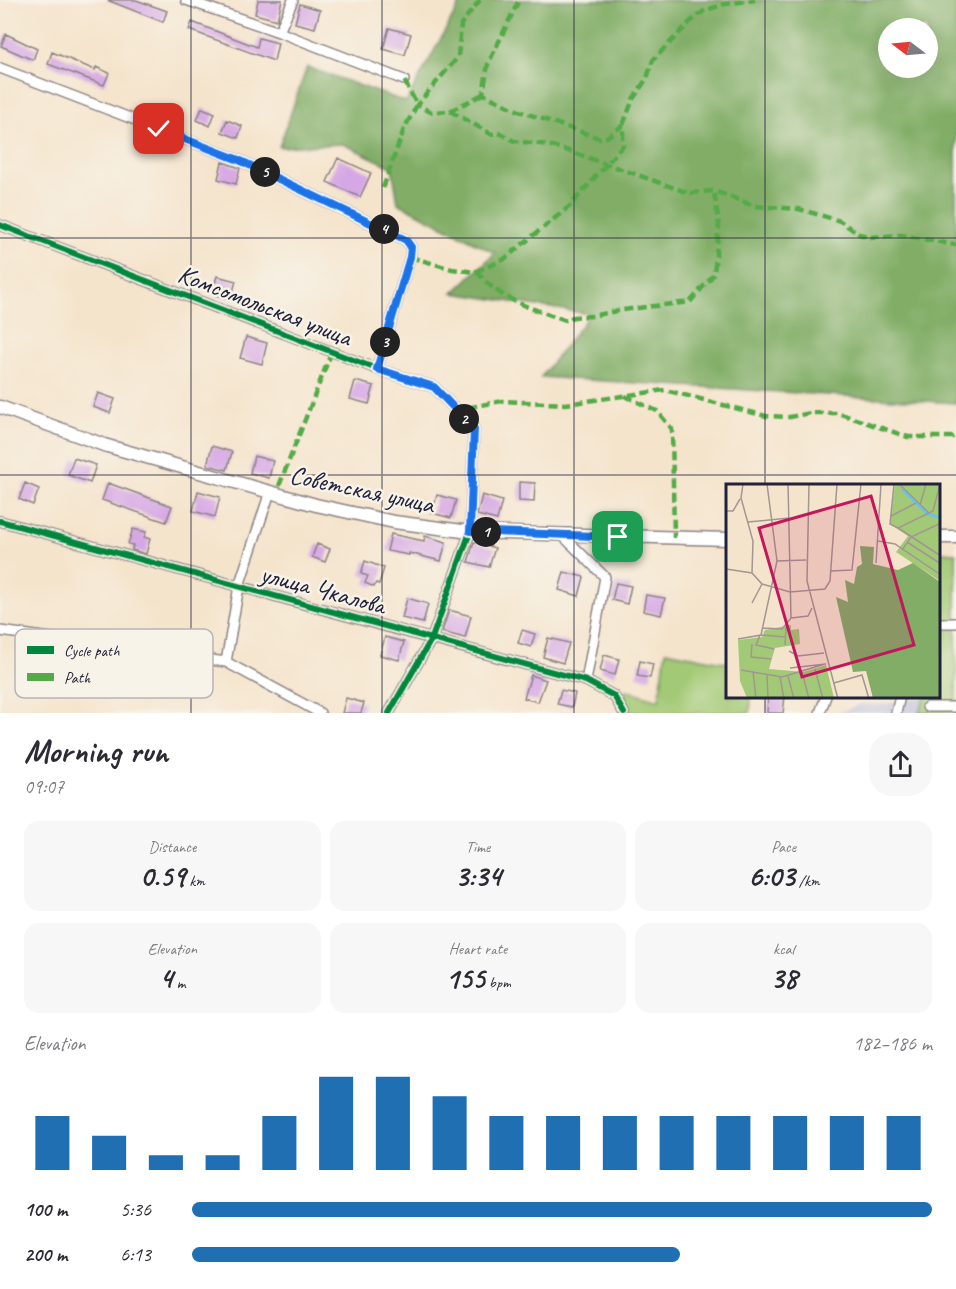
<!DOCTYPE html>
<meta charset="utf-8">
<style>
body{margin:0;font-family:Caveat,sans-serif;background:#f7f7f7;color:#2b2b33;height:100vh;display:flex;flex-direction:column;font-size:22px;white-space:nowrap}
*{box-sizing:border-box;margin:0}
p{font-size:20px;color:#7c7c81}
.icon{flex:none;width:33px;height:33px;fill:none;stroke:currentColor;stroke-width:2;stroke-linecap:round;stroke-linejoin:round}
.map{position:relative;height:713px;overflow:hidden}
.side{display:flex;flex-direction:column;background:#fff;flex:1}
.side>*{flex:none}
.needle{width:39px;rotate:286deg}
.tools{position:absolute;left:878px;top:18px;display:grid;gap:12px}
.tools a{display:grid;place-items:center;width:60px;height:60px;border-radius:50%;background:#fff;box-shadow:0 6px 24px #0002;font-size:30px}
.pin{position:absolute;display:grid;place-items:center;width:51px;height:51px;color:#fff;margin:-26px;border-radius:12px;box-shadow:0 3px 9px #0006}
.km{position:absolute;width:30px;height:30px;margin:-15px;border-radius:50%;background:#222;color:#fff;font-size:16px;line-height:30px;text-align:center}
.round{display:grid;place-items:center;flex:none;width:63px;height:63px;border-radius:24px;background:#f7f7f7}
.overview{display:flex;align-items:center;justify-content:space-between;height:102px;padding:0 24px}
h1{font-size:33px;font-weight:700;line-height:45px}
.stats{display:grid;grid-template-columns:repeat(3,1fr);gap:9px;height:102px;padding:6px 24px}
.stats div{display:grid;align-content:center;border-radius:15px;background:#f7f7f7;text-align:center}
.stats b{font-size:30px;font-weight:700}
.stats small{font-size:16px;font-weight:400}
.stats p{font-size:16px}
.chart{height:168px;padding:12px 24px}
.chart p{display:flex;justify-content:space-between}
.chart svg{width:100%;height:108px;margin-top:6px;stroke:#1f6fb2;stroke-width:6}
ul{padding:0 24px;list-style:none;font-size:20px}
li{display:grid;grid-template-columns:96px 72px 1fr;align-items:center;height:45px}
li i{height:15px;border-radius:8px;background:#1f6fb2}
.map>svg:first-child{display:block}
.industrial{fill:#c2c2dc}
.green{fill:#a2c975;stroke:#627658;stroke-width:1.5}
.forest{fill:#81ad66;stroke:#526850;stroke-width:1.5;fill-rule:evenodd}
.building{fill:#d6a7e5}
.lines{fill:none;stroke-linecap:round;stroke-linejoin:round}
.minor-casing{stroke:#8c8384;stroke-width:12}
.major-casing{stroke:#8c8384;stroke-width:15}
.minor{stroke:#fff;stroke-width:9}
.major{stroke:#fff;stroke-width:12}
.quiet{stroke:#53aa46;stroke-width:4.5;stroke-dasharray:9 4.5;stroke-linecap:butt}
.cycleway-casing{stroke:#f7f3e8;stroke-width:10}
.cycleway{stroke:#00873e;stroke-width:6}
.route-casing{stroke:#fff;stroke-width:12}
.route{stroke:#1a73e8;stroke-width:8}
.grid{fill:none;stroke:#22223b;stroke-width:1.5;stroke-opacity:0.55}
.labels{text-anchor:middle;stroke-width:5;stroke-linejoin:round;paint-order:stroke}
.street-label{font-size:26px;fill:#22223b;stroke:#f7f3e8}
.inset-river{fill:none;stroke:#6ac2e7;stroke-width:3}
.inset-road{fill:none;stroke:#a19692;stroke-width:1.5}
.view{fill:#c2185b;fill-opacity:0.15;stroke:#c2185b;stroke-width:3}
.inset-edge{fill:none;stroke:#22223b;stroke-width:3}
.key{fill:#f7f3e8;stroke:#b7b4b4;stroke-width:1.5}
.key-label{font-size:16px;fill:#22223b}
</style>
<div class="map">
<svg width="956" height="713" viewBox="0 0 956 713">
<rect width="100%" height="100%" fill="#f7f3e8"/>
<filter id="ink" filterUnits="userSpaceOnUse"><feTurbulence type="fractalNoise" baseFrequency=".0167" numOctaves="2"/><feDisplacementMap in="SourceGraphic" scale="12" xChannelSelector="R" yChannelSelector="G"/><feConvolveMatrix kernelMatrix="1 2 1 2 8 2 1 2 1" color-interpolation-filters="sRGB"/></filter>
<filter id="wash" filterUnits="userSpaceOnUse"><feTurbulence type="fractalNoise" baseFrequency=".008" numOctaves="4" result="noise"/><feDisplacementMap in="SourceGraphic" scale="24" xChannelSelector="R" yChannelSelector="G"/><feGaussianBlur stdDeviation="1.35" result="paint"/><feColorMatrix in="noise" values="0 0 0 0 0 0 0 0 0 0 0 0 0 0 0 0 0 1.4 0 .05"/><feComposite in="paint" operator="in"/></filter>
<g filter="url(#wash)">
<rect width="100%" height="100%" fill="#f5e4cc"/>
<!-- industrial -->
<path class="industrial" d="M925 697 919 713H839L861 704 880 705Z"/>
<!-- green -->
<path class="green" d="M940 552 956 553V713H919L925 697 940 696Z
M666 651 728 663V696L751 697 750 713H632L622 705 626 690 659 700Z"/>
<!-- forest -->
<path class="forest" d="M462 0H956V403L541 377 590 314 453 293 495 253 398 203 392 167 343 144 279 147 307 67 406 102ZM888 28H927V68H888Z"/>
<g id="blocks">
<!-- building -->
<path class="building" d="M107 0H136L167 11 163 22Z
M258 0H282L277 20 255 14Z
M300 4 320 10 315 28 295 23Z
M192 22 257 47 259 38 278 43 274 61 189 30Z
M389 28 411 34 405 55 383 49Z
M6 34 37 49 33 60 1 46Z
M52 52 95 70 96 67 109 73 104 85 48 64Z
M202 108 215 113 210 126 197 120Z
M227 120 242 126 238 138 222 132Z
M338 158 371 173 360 197 327 182Z
M222 162 240 168 236 184 218 179Z
M217 276 236 281 231 299 212 294Z
M246 337 267 343 262 364 240 358Z
M355 381 374 386 369 404 350 399Z
M98 393 115 399 110 413 93 407Z
M212 446 232 452 227 470 207 465Z
M254 456 273 461 269 478 250 473Z
M74 458 96 465 90 483 68 475Z
M519 482 535 483 534 502 519 501Z
M25 483 39 489 33 505 19 499Z
M108 483 172 506 166 522 102 500Z
M198 491 220 497 215 517 193 511Z
M437 495 456 500 451 518 432 513Z
M482 495 502 501 497 520 477 515Z
M133 529 146 532 144 537 150 539 146 554 132 550 133 545 128 544Z
M391 534 424 541 425 536 446 542 441 561 409 553V555L387 551Z
M474 542 495 548 489 567 468 562Z
M317 544 330 549 325 562 312 557Z
M365 561 384 568 379 584 376 583 374 587 365 583 368 576 361 574Z
M564 572 584 577 579 596 559 590Z
M616 583 631 586 627 604 612 600Z
M646 595 665 598 661 615 643 611Z
M407 598 428 604 423 623 402 618Z
M449 610 471 616 465 638 442 632Z
M522 630 535 634 531 647 518 643Z
M385 637 404 642 399 660 380 655Z
M548 638 569 643 563 663 543 657Z
M604 655 619 659 615 675 600 671Z
M640 661 653 664 650 678 637 676Z
M531 675 546 680 538 702 524 698Z
M561 690 575 693 572 707 557 704Z
M768 696H785L783 713H767Z
M346 698 364 703 361 713H342Z"/>
</g>
</g>
<g filter="url(#ink)">
<use href="#blocks" fill-opacity="0" stroke="#8c8384" stroke-width="1.5"/>
<g class="lines">
<!-- minor casing -->
<g class="minor-casing">
<path id="minor" d="M186 0 279 32 404 80
M279 32 293 0
M0 68 239 160 406 240 411 247 410 257 377 369
M0 225 377 369 434 387 474 429 470 532 432 638 389 713
M0 521 586 681 614 696 624 713
M562 535 605 577 586 681
M940 623H956
M0 631 226 662 320 713
M226 662 239 586 270 492
M927 707H956
M820 713 826 696
M896 713 900 696"/>
</g>
<!-- major casing -->
<g class="major-casing">
<path id="major" d="M0 407 104 445 316 505 394 522 470 532 728 539
M940 537H956"/>
</g>
<!-- minor -->
<use href="#minor" class="minor"/>
<!-- major -->
<use href="#major" class="major"/>
<!-- quiet -->
<path class="quiet" d="M480 0 461 24 458 57 417 105 431 112 450 111 491 134 500 133 514 141 549 145 569 151 689 193 714 191 755 206 799 209 840 221 859 234 871 237 901 235 956 245
M450 111 483 94
M623 125 633 99 647 78 653 60 690 22 704 11 725 4 755 0
M383 188 404 129 417 105 404 80
M410 257 452 269 475 272 503 260 570 206 623 145V125L607 137 599 138 519 111 483 94 488 64 519 0
M477 271C497 300 534 309 566 320 577 314 586 318 597 315 628 308 658 306 690 302L714 274 719 225 714 191
M625 396 657 411 672 429 674 538
M455 406 466 408 502 401 566 404 665 390 766 416 790 417 810 413H838L908 437H956
M279 486 332 351"/>
<!-- cycleway casing -->
<g class="cycleway-casing">
<path id="cycleway" d="M0 225 377 369 434 387 474 429 470 532 432 638 389 713
M0 521 586 681 614 696 624 713"/>
</g>
<!-- cycleway -->
<use href="#cycleway" class="cycleway"/>
</g>
</g>
<g class="lines" filter="url(#ink)">
<!-- route casing -->
<g class="route-casing">
<path id="route" d="M159 129 239 160 406 240 411 247 410 257 377 369 434 387 474 429 470 531 618 537"/>
</g>
<!-- route -->
<use href="#route" class="route"/>
</g>
<!-- grid -->
<path class="grid" d="M191 0V713M382 0V713M574 0V713M765 0V485M0 238H956M0 475H956M765 696V713"/>
<g class="labels">
<!-- street labels -->
<g class="street-label">
<text transform="translate(265 305) rotate(21)" y="9">Комсомольская улица</text>
<text transform="translate(362 489) rotate(12)" y="9">Советская улица</text>
<text transform="translate(323 589) rotate(15)" y="9">улица Чкалова</text>
</g>
</g>
<!-- overview -->
<g transform="translate(726 484)">
<rect width="214" height="214" fill="#f5e4cc"/>
<path d="M169 0H214V97L170 68 182 52 164 40ZM65 141V146L73 145 74 160 49 164 43 185 77 188 100 181 108 214H21L14 197 12 156 36 153 39 146Z" fill="#a2c975"/>
<path d="M134 62 148 63 147 80 172 86 187 79 214 98V214H147L140 187 127 188 110 113 122 118 119 96 128 100 131 83 136 80Z" fill="#81ad66"/>
<path class="inset-river" d="M176 5 202 30 215 34"/>
<path class="inset-road" d="M17 0 15 14 27 57 26 89M83 0 81 97 112 215M168 0 164 40 172 44M173 0 203 29M214 0 207 27 172 44 215 72M194 21 200 0M0 27H7L14 15M165 32 190 19M22 38 63 34M152 57 169 60 215 91M181 58 215 80M176 66 185 53 215 39M51 77 80 76M150 79 155 0M0 85 26 89 36 100 64 108 99 105 104 97 111 0M104 87 126 86 135 0M26 119 36 100M65 134 82 132 86 124M37 144 56 145 65 134 62 0M34 151 30 161 48 165M35 151 60 153M12 155 35 151 51 77 41 0M26 160 25 173 45 175M59 161 60 143M63 167 72 172 98 169M64 184 100 180M89 185 97 215M15 186 56 193 99 180M27 187 30 215M76 188 83 215M41 190 42 215M62 192 68 215M54 193 58 215M108 199 136 191 143 215"/>
<path class="view" d="M145 12 188 161 76 193 33 44Z"/>
<rect width="214" height="214" class="inset-edge"/>
</g>
<!-- legend -->
<rect x="15" y="629" width="198" height="69" rx="9" class="key"/>
<rect x="27" y="646" width="27" height="8" fill="#00873e"/>
<rect x="27" y="673" width="27" height="8" fill="#53aa46"/>
<g class="key-label">
<text x="64" y="656">Cycle path</text>
<text x="64" y="683">Path</text>
</g>
</svg>
<div class="tools">
<a><svg class="needle" viewBox="-14 -14 28 28"><path d="M0-13l5 13h-10z" fill="#e53935"/><path d="M0 13l5-13h-10z" fill="#7c7c81"/></svg></a>
</div>
<div class="pin" style="left:618px;top:537px;background:#1e9e55"><svg class="icon" aria-label="arrive" viewBox="0 0 24 24"><path d="M6 21V4h12l-3 4 3 4H6"/></svg></div>
<div class="pin" style="left:159px;top:129px;background:#d93025"><svg class="icon" aria-label="check" viewBox="0 0 24 24"><path d="M5 12l5 5 9-10"/></svg></div>
<b class="km" style="left:486px;top:532px">1</b>
<b class="km" style="left:464px;top:419px">2</b>
<b class="km" style="left:385px;top:342px">3</b>
<b class="km" style="left:384px;top:229px">4</b>
<b class="km" style="left:265px;top:172px">5</b>
</div>
<section class="side">
<div class="overview"><div><h1>Morning run</h1><p>09:07</p></div><a class="round"><svg class="icon" aria-label="share" viewBox="0 0 24 24"><path d="M12 15V3M7 8l5-5 5 5M5 13v7h14v-7"/></svg></a></div>
<div class="stats">
<div><p>Distance</p><b>0.59<small> km</small></b></div>
<div><p>Time</p><b>3:34</b></div>
<div><p>Pace</p><b>6:03<small> /km</small></b></div>
</div>
<div class="stats">
<div><p>Elevation</p><b>4<small> m</small></b></div>
<div><p>Heart rate</p><b>155<small> bpm</small></b></div>
<div><p>kcal</p><b>38</b></div>
</div>
<div class="chart"><p><span>Elevation</span>182–186 m</p>
<svg viewBox="0 0 160 44" preserveAspectRatio="none"><path d="M5 44V22M15 44V30M25 44V38M35 44V38M45 44V22M55 44V6M65 44V6M75 44V14M85 44V22M95 44V22M105 44V22M115 44V22M125 44V22M135 44V22M145 44V22M155 44V22"/></svg>
</div>
<ul>
<li><b>100 m</b>5:36<i style="width:100%"></i></li>
<li><b>200 m</b>6:13<i style="width:66%"></i></li>
</ul>
</section>
